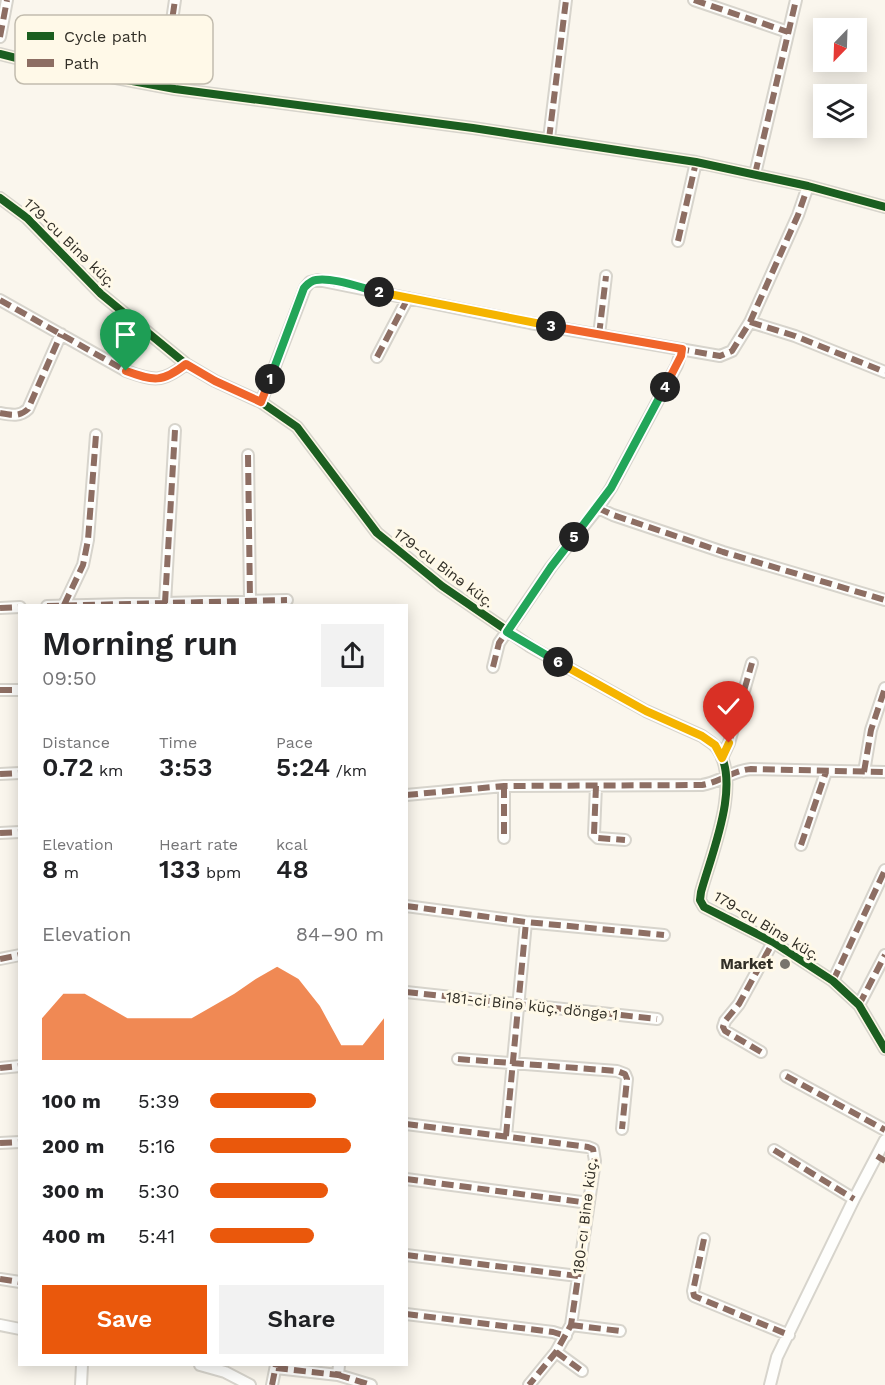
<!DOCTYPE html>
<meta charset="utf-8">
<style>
body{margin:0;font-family:"Work Sans",sans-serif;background:#f2f2f2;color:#202124;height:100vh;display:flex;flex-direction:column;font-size:22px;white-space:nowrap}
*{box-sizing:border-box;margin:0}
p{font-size:20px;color:#757577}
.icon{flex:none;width:33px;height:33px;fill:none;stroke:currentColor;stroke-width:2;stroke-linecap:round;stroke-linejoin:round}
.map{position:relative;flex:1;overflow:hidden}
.panel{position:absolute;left:18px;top:604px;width:390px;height:762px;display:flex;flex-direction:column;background:#fff;border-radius:0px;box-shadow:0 3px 15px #0003}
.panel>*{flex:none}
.needle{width:39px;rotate:203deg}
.tools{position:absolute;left:813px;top:18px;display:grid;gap:12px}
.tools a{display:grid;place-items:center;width:54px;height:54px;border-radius:0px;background:#fff;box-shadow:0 3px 15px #0003;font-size:30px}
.pin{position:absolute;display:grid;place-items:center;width:51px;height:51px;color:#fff;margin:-62px -26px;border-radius:50% 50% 50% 0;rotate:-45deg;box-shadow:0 0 6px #0007}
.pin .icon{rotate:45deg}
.km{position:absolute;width:30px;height:30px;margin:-15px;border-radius:50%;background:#222;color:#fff;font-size:16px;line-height:30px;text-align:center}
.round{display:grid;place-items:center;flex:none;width:63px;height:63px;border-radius:0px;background:#f2f2f2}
.overview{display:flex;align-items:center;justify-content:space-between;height:102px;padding:0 24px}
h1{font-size:33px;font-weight:600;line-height:45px}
.metrics{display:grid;grid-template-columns:repeat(3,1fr);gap:9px;height:102px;padding:6px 24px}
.metrics div{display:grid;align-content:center}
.metrics b{font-size:26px;font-weight:600}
.metrics small{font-size:16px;font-weight:400}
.metrics p{font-size:16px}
.chart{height:168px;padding:12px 24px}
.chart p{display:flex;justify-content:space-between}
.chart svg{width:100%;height:108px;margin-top:6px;fill:#ea580c;opacity:.7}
.action{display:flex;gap:12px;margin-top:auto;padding:12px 24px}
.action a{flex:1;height:69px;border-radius:0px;background:#ea580c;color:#fff;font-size:24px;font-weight:600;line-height:69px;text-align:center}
.action a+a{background:#f2f2f2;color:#202124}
ul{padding:0 24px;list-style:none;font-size:20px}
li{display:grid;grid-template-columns:96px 72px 1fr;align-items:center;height:45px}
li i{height:15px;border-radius:8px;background:#ea580c}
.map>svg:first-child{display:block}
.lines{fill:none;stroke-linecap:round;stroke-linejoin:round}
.street-casing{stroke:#d7d4cc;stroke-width:14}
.street{stroke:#fefefc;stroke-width:10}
.quiet{stroke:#8d6e63;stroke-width:6;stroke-dasharray:12 6;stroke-linecap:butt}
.cycleway-casing{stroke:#fff9e8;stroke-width:11}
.cycleway{stroke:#1b5e20;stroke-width:8}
.split-1-casing{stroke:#fff;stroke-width:12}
.split-2-casing{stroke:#fff;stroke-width:12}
.split-3-casing{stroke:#fff;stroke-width:12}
.split-4-casing{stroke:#fff;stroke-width:12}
.split-5-casing{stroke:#fff;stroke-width:12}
.split-6-casing{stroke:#fff;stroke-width:12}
.split-7-casing{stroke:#fff;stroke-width:12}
.split-1{stroke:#f0652b;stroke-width:8}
.split-2{stroke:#22a559;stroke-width:8}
.split-3{stroke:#f5b400;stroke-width:8}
.split-4{stroke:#f0652b;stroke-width:8}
.split-5{stroke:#22a559;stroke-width:8}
.split-6{stroke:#22a559;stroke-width:8}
.split-7{stroke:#f5b400;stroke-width:8}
.poi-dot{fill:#78756c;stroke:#fff9e8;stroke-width:2}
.labels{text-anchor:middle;stroke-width:6;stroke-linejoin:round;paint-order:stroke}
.street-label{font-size:15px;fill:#322f27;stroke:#fff9e8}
.poi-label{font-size:15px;font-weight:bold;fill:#322f27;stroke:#fff9e8;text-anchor:end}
.key{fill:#fff9e8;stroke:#c2bcae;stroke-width:1.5}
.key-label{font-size:16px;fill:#322f27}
</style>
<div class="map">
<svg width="885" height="1385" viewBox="0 0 885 1385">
<rect width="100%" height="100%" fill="#faf6ed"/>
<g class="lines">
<!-- street casing -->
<g class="street-casing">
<path id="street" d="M694 0 788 32
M0 37 7 0
M0 54 36 63 175 89 473 128 696 162 808 186 885 207
M154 85 169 41 175 0
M549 139 566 0
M755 174 796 0
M0 198 27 218 101 294 186 364 215 381 261 402 297 427 377 533 442 586 531 647 646 711 702 736C707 740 713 743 717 748 742 783 711 855 701 892L700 900 704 907 773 942 833 981 859 1005 885 1049
M678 241 696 162
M0 300 126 371C154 381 162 383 186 364
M750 322 795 336 885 372
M599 335 606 276
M377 357 408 298
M261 402 305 288 310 282 318 280 530 323 720 356 732 351 750 322 798 215 808 186
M0 413C11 415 20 417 28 409L61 334
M248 455 250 600
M598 508 613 515 723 552 885 600
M165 603 175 430
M64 605 83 565 88 540 96 435
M47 606 287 600
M0 608 20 607
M493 667 499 643 551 567 598 508 611 488 677 365 682 349
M0 690H20
M722 758 729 743 752 663
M864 772 871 730 885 688
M0 774 20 773
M504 786V838
M596 786 594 834 598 838 625 840
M406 795 504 786 702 785C721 782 731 771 751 769L885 772
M0 833 20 832
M801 845 826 772
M406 906 526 922 664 935
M0 959 20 955
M833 981 885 870
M406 992 657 1019
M859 1005 885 955
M761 1052 725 1031 723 1027 725 1021 739 1004 773 942
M458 1059 617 1071 625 1074 627 1079 622 1129
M0 1068 20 1066
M786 1076 885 1130
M406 1124 588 1147 593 1149 595 1161 571 1325 556 1352 529 1385
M506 1136 526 922
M0 1143 20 1142
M774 1150 854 1199
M406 1179 589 1203
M704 1239 693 1291 694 1296 789 1335
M406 1255 578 1276
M0 1279 20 1282
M406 1314 553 1332 566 1336
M0 1325 20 1329
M571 1325 620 1331
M556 1352 582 1371
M200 1365 225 1372 250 1385
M276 1368 338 1375 339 1365
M338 1375 371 1385
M81 1385 82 1365
M272 1385 276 1365
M770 1385 777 1357 854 1199 885 1140"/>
</g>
<!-- street -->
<use href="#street" class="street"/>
<!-- quiet -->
<path class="quiet" d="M694 0 788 32
M0 37 7 0
M154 85 169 41 175 0
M549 139 566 0
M755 174 796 0
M678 241 696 162
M0 300 126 371C154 381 162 383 186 364
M750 322 795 336 885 372
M599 335 606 276
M377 357 408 298
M261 402 305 288 310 282 318 280 530 323 720 356 732 351 750 322 798 215 808 186
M0 413C11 415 20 417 28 409L61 334
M248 455 250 600
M598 508 613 515 723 552 885 600
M165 603 175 430
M64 605 83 565 88 540 96 435
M47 606 287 600
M0 608 20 607
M493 667 499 643 551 567 598 508 611 488 677 365 682 349
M0 690H20
M722 758 729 743 752 663
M864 772 871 730 885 688
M0 774 20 773
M504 786V838
M596 786 594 834 598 838 625 840
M406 795 504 786 702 785C721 782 731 771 751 769L885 772
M0 833 20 832
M801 845 826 772
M406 906 526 922 664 935
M0 959 20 955
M833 981 885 870
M406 992 657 1019
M859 1005 885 955
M761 1052 725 1031 723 1027 725 1021 739 1004 773 942
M458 1059 617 1071 625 1074 627 1079 622 1129
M0 1068 20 1066
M786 1076 885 1130
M406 1124 588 1147 593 1149 595 1161 571 1325 556 1352 529 1385
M506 1136 526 922
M0 1143 20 1142
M774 1150 854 1199
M877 1156 885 1161
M406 1179 589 1203
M704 1239 693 1291 694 1296 789 1335
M406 1255 578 1276
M0 1279 20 1282
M406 1314 553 1332 566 1336
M571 1325 620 1331
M556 1352 582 1371
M276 1368 338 1375 339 1365
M338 1375 371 1385
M272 1385 276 1365"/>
<!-- cycleway casing -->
<g class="cycleway-casing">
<path id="cycleway" d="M0 54 36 63 175 89 473 128 696 162 808 186 885 207
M0 198 27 218 101 294 186 364 215 381 261 402 297 427 377 533 442 586 531 647 646 711 702 736C707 740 713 743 717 748 742 783 711 855 701 892L700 900 704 907 773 942 833 981 859 1005 885 1049"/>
</g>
<!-- cycleway -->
<use href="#cycleway" class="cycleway"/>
</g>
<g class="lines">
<!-- split-1 casing -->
<g class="split-1-casing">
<path id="split-1" d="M126 371C154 381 162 383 186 364L215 381 261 402 270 379"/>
</g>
<!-- split-2 casing -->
<g class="split-2-casing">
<path id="split-2" d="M270 379 304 288C308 284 310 281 316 280 332 277 362 288 379 292"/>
</g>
<!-- split-3 casing -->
<g class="split-3-casing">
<path id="split-3" d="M379 292 551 326"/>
</g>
<!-- split-4 casing -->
<g class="split-4-casing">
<path id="split-4" d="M551 326 682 349 681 356 665 387"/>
</g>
<!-- split-5 casing -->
<g class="split-5-casing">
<path id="split-5" d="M574 537 611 488 665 387"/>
</g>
<!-- split-6 casing -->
<g class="split-6-casing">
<path id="split-6" d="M558 662 507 632 551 567 574 537"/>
</g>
<!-- split-7 casing -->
<g class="split-7-casing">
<path id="split-7" d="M558 662 646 711 702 736 715 745 722 758 729 743"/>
</g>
<!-- split-1 -->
<use href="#split-1" class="split-1"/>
<!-- split-2 -->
<use href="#split-2" class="split-2"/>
<!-- split-3 -->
<use href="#split-3" class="split-3"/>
<!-- split-4 -->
<use href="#split-4" class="split-4"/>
<!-- split-5 -->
<use href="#split-5" class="split-5"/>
<!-- split-6 -->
<use href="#split-6" class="split-6"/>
<!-- split-7 -->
<use href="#split-7" class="split-7"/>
</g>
<!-- markers -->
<circle class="poi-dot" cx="785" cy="964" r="6"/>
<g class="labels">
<!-- street labels -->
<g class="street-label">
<text transform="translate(70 243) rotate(44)" y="5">179-cu Binə küç.</text>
<text transform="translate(444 568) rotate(37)" y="5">179-cu Binə küç.</text>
<text transform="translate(767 926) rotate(31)" y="5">179-cu Binə küç.</text>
<text transform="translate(532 1006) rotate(6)" y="5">181-ci Binə küç. döngə 1</text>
<text transform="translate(585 1216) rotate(-83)" y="5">180-cı Binə küç.</text>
</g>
<!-- poi labels -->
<g class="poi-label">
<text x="773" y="969">Market</text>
</g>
</g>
<!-- legend -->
<rect x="15" y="15" width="198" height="69" rx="9" class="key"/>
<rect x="27" y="32" width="27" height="8" fill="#1b5e20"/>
<rect x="27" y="59" width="27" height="8" fill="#8d6e63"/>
<g class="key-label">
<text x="64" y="42">Cycle path</text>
<text x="64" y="69">Path</text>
</g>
</svg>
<div class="tools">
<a><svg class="needle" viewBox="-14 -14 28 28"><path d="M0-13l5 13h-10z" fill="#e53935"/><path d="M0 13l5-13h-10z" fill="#757577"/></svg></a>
<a><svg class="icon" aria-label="layers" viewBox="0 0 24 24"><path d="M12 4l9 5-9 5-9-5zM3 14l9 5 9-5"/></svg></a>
</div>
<div class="pin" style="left:126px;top:371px;background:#1e9e55"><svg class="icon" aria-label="arrive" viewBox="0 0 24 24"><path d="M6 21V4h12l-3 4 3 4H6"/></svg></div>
<div class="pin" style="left:729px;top:743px;background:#d93025"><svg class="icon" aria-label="check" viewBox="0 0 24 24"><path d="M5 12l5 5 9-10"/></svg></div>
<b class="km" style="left:270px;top:379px">1</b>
<b class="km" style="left:379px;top:292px">2</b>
<b class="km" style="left:551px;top:326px">3</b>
<b class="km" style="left:665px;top:387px">4</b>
<b class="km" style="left:574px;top:537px">5</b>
<b class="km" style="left:558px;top:662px">6</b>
<section class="panel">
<div class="overview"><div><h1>Morning run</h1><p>09:50</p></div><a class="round"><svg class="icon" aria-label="share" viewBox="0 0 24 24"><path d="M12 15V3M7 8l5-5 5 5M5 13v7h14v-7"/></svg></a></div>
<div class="metrics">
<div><p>Distance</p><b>0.72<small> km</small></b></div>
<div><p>Time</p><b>3:53</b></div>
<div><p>Pace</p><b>5:24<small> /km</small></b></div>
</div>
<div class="metrics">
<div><p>Elevation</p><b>8<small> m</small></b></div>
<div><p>Heart rate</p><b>133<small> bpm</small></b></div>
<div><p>kcal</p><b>48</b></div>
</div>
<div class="chart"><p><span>Elevation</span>84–90 m</p>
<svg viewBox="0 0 160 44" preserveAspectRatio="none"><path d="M0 44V27L10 17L20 17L30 22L40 27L50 27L60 27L70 27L80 22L90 17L100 11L110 6L120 11L130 22L140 38L150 38L160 27V44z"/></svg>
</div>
<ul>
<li><b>100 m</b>5:39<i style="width:61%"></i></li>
<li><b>200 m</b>5:16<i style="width:81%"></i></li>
<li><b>300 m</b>5:30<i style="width:68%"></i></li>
<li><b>400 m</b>5:41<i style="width:60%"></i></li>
</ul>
<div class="action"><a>Save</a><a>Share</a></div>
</section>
</div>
